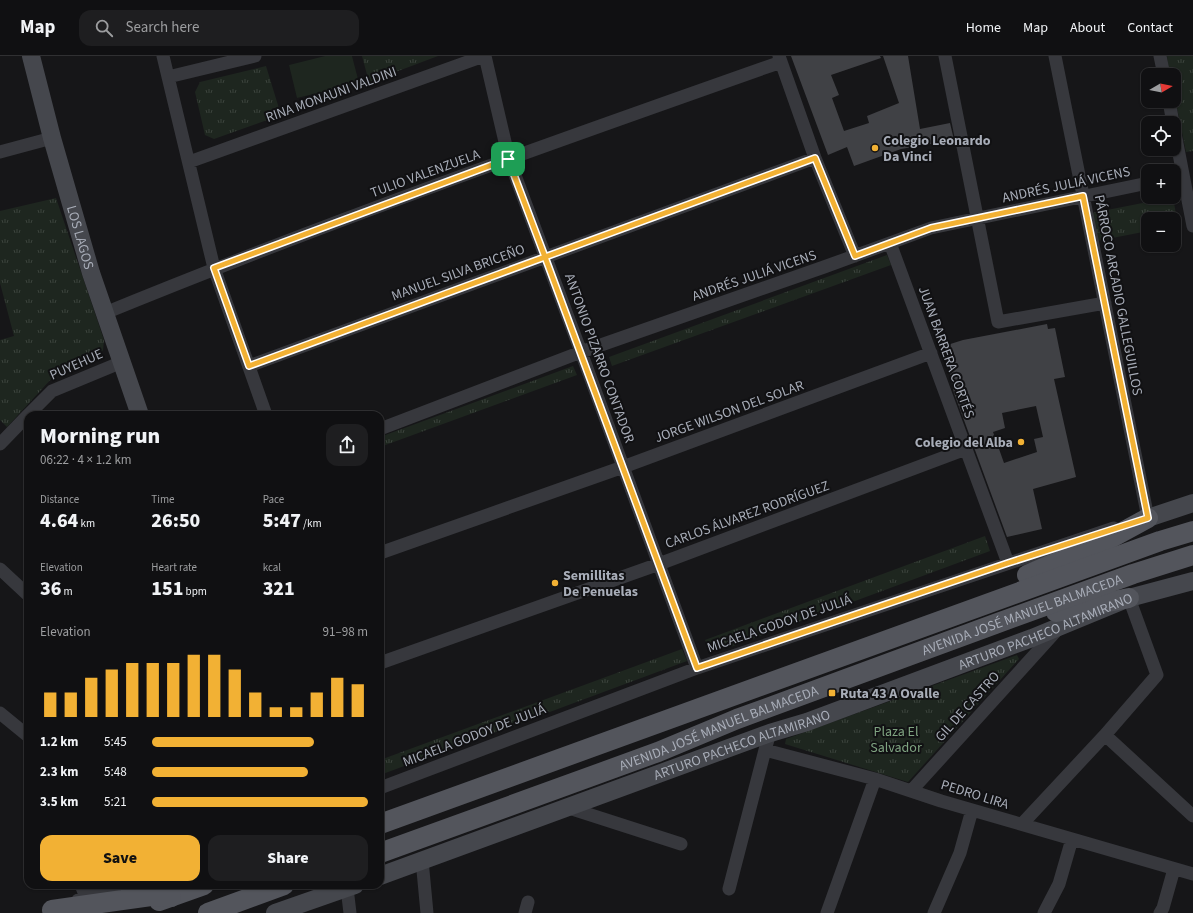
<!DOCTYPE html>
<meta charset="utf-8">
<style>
body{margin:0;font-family:"Source Sans 3",sans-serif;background:#1e1e20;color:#f1f3f6;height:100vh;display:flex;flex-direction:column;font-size:15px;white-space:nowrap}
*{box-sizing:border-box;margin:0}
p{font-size:13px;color:#9c9d9f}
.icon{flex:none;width:22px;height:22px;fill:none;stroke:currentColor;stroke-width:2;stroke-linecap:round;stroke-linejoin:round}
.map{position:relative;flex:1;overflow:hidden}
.side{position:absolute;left:24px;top:355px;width:360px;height:478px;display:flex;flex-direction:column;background:#101012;border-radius:12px;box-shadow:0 1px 3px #0004,0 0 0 1px #303032}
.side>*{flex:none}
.needle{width:26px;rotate:80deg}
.controls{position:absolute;left:1141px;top:12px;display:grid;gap:8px}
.controls a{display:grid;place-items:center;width:40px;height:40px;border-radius:8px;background:#101012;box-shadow:0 1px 3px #0004,0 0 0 1px #303032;font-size:20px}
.pin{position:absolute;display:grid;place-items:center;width:34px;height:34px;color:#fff;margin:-17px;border-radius:8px;box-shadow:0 2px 6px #0006}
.round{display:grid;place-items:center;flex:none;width:42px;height:42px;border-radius:12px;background:#1e1e20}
.headline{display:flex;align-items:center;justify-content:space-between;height:68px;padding:0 16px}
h1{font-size:22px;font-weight:800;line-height:30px}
.stats{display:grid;grid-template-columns:repeat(3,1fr);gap:6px;height:68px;padding:4px 16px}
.stats div{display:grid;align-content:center}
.stats b{font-size:20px;font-weight:800}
.stats small{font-size:11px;font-weight:400}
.stats p{font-size:11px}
.chart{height:112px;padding:8px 16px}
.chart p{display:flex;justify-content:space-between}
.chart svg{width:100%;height:72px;margin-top:4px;stroke:#f2b134;stroke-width:6}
.primary-button{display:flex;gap:8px;margin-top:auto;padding:8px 16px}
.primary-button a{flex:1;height:46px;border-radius:12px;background:#f2b134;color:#111;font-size:16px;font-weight:800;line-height:46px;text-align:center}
.primary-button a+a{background:#1e1e20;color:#f1f3f6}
ul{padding:0 16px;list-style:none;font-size:13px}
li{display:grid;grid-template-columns:64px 48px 1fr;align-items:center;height:30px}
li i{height:10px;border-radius:5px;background:#f2b134}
header{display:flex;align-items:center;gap:24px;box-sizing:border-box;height:56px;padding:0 20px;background:#101012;border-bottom:1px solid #303032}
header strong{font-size:19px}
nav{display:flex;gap:22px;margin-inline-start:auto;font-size:14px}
.search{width:280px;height:36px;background:#1e1e20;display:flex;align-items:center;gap:10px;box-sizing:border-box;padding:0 14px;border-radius:12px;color:#9c9d9f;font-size:15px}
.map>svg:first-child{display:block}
.grass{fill:url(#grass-tufts)}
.pitch{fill:#1e261f}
.building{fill:#404145;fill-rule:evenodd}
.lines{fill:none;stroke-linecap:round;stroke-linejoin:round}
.street{stroke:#37383d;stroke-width:13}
.secondary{stroke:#45474d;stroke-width:18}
.primary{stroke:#53555c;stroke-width:20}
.route-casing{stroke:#fff;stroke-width:8}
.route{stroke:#f2b134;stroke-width:5}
.poi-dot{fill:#f2b134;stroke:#111113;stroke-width:1.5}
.labels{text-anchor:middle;stroke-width:4;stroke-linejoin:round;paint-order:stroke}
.street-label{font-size:14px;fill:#a8adb8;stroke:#111113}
.poi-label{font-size:14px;font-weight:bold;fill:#a8adb8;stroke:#111113;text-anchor:start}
.park-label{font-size:14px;fill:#7fa381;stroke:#111113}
</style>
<header>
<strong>Map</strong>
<div class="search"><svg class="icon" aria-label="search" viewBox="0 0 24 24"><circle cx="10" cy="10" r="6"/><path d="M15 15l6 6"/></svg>Search here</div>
<nav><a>Home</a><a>Map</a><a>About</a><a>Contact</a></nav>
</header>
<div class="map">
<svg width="1193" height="857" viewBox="0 0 1193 857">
<defs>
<pattern id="grass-tufts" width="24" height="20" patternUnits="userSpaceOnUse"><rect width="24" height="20" fill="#1e261f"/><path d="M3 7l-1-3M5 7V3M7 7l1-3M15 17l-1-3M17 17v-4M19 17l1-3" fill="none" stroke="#3c433d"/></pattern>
</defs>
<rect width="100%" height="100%" fill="#161618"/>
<!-- grass -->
<path class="grass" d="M362 0H438L369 26Z
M1167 0H1193V95L1186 96 1174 37V19H1170Z
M266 10 281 59 214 83 205 79 195 36 200 26Z
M1173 141 1178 170 1174 171V163H1148V175L1097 185 1092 157Z
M56 142 104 284 103 294 98 301 53 321 7 371 0 364V284L14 280 0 227V155Z
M887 199 891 209 612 310 609 301Z
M573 310 577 319 380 391V381Z
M985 480 990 495 728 592 710 594 705 584Z
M682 593 687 605 380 719V704Z
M1017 599 1019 603 908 726 785 688 786 683Z"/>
<!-- pitch -->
<path class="pitch" d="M325 0H352L359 27 297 42 289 9Z"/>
<!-- building -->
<path class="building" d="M791 0H880L881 2 831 19 839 39 832 42 844 75 869 67 867 60 899 47 883 0H908L920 73 950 67 954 84 901 93 854 110 847 91 828 99Z
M1047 268 1048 273 1055 272 1065 321 1054 323 1076 421 1033 433 1042 473 1007 481 954 337 944 290 963 284ZM1036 350 1043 381 1034 383 1037 396 1004 407 993 376 1005 372 1002 357Z"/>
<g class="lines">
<!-- street -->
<path class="street" d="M163 0 214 212 266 359
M485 0 509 103 581 296 697 612
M779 0 815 102 855 200
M945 0 998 266 1105 247
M1055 0 1148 462 1141 464
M1160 0 1164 19
M168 21 255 0
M1169 45 1173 67
M1174 72 1193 170
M0 96 52 82
M189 106 484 0
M890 187 1008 507
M105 257C327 166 554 86 781 6
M249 310 815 102
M28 359 52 335 122 306
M380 373 581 296 824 211 931 172 1148 127
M0 388 28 359
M380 497 623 411 931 297
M0 513 28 539
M380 607 659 508 966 393
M0 657 28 680
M770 677 765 694 875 723 941 745 1193 818
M1105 679 1193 760
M380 732 697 612 1114 472
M911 735 1058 573
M566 751 681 788
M1022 768 1105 679 1157 619 1129 542
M422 804 427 857
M81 829 86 841
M347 832 350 857
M729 833 765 694
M78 844 117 829
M525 857 528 846
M827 857 875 723
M934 857 960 797 972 754
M1044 857 1059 828 1072 783
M1160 857 1163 852 1174 813"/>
<!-- secondary -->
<g class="secondary">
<path id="s1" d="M31 0 52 82 91 217 140 359"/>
<path d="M1148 462 1193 447"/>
<path id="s2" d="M380 820 770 677 807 666 1032 582 1129 542 1193 525"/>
<path d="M275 857 355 829"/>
</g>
<!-- primary -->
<g class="primary">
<path d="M1027 519 1104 486 1148 462"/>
<path d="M1056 556 1129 542"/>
<path d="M380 768 1160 485 1193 475"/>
<path id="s3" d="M380 797 658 696 737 663 995 568 1133 518 1193 499"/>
<path d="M159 845 204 829"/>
<path d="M52 854 151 840 171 841"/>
<path d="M208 857 284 829"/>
</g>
</g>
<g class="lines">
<!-- route casing -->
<g class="route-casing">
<path id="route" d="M508 103 214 212 249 310 545 201 697 612 1008 507 1148 462 1083 140 931 172 855 200 815 102 545 201 508 103"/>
</g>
<!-- route -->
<use href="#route" class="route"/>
</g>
<!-- markers -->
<g class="poi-dot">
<circle cx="875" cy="92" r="4"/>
<circle cx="1021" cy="386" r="4"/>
<circle cx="555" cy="527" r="4"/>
<rect x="828" y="633" width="8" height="8" rx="2"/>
</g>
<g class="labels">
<!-- street labels -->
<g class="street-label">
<text transform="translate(331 38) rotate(-20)" y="5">RINA MONAUNI VALDINI</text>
<text transform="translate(425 117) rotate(-20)" y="5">TULIO VALENZUELA</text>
<text transform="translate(1066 128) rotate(-12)" y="5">ANDRÉS JULIÁ VICENS</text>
<text dy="5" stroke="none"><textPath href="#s1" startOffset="188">LOS LAGOS</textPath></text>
<text transform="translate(458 216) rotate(-20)" y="5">MANUEL SILVA BRICEÑO</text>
<text transform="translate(754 219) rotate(-19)" y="5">ANDRÉS JULIÁ VICENS</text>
<text transform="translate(1119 239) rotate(79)" y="5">PÁRROCO ARCADIO GALLEGUILLOS</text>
<text transform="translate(947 296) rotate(70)" y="5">JUAN BARRERA CORTÉS</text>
<text transform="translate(600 302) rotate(70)" y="5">ANTONIO PIZARRO CONTADOR</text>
<text transform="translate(76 308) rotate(-24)" y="5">PUYEHUE</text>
<text transform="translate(729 355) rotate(-20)" y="5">JORGE WILSON DEL SOLAR</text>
<text transform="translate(747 458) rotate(-20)" y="5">CARLOS ÁLVAREZ RODRÍGUEZ</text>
<text dy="5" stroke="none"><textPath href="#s3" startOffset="685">AVENIDA JOSÉ MANUEL BALMACEDA</textPath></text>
<text transform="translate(779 567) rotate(-19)" y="5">MICAELA GODOY DE JULIÁ</text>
<text dy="5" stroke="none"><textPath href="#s2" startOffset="709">ARTURO PACHECO ALTAMIRANO</textPath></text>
<text transform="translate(967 650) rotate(-48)" y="5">GIL DE CASTRO</text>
<text dy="5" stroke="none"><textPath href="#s3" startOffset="361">AVENIDA JOSÉ MANUEL BALMACEDA</textPath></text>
<text transform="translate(474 679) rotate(-21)" y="5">MICAELA GODOY DE JULIÁ</text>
<text dy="5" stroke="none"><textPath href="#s2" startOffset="385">ARTURO PACHECO ALTAMIRANO</textPath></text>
<text transform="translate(975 738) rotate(17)" y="5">PEDRO LIRA</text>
</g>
<!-- poi labels -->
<g class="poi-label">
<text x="883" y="89">Colegio Leonardo<tspan x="883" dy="16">Da Vinci</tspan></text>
<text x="1013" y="391" text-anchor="end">Colegio del Alba</text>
<text x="563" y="524">Semillitas<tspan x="563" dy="16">De Penuelas</tspan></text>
<text x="840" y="642">Ruta 43 A Ovalle</text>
</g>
<!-- park labels -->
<g class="park-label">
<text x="896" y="680">Plaza El<tspan x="896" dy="16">Salvador</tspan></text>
</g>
</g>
</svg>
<div class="controls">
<a><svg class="needle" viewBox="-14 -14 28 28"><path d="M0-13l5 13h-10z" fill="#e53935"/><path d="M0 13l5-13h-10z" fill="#9c9d9f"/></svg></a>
<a><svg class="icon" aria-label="locate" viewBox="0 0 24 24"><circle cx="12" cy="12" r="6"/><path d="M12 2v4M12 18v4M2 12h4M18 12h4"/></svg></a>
<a>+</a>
<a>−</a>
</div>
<div class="pin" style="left:508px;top:103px;background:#1e9e55"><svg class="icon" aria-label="arrive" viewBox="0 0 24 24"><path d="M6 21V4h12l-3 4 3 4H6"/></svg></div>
<section class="side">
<div class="headline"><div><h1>Morning run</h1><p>06:22 · 4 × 1.2 km</p></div><a class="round"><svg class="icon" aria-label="share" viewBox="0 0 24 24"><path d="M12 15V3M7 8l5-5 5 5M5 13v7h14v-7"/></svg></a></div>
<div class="stats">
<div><p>Distance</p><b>4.64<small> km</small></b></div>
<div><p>Time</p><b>26:50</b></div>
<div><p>Pace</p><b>5:47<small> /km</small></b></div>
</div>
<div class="stats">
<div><p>Elevation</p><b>36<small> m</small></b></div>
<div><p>Heart rate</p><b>151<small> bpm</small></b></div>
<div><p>kcal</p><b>321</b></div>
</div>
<div class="chart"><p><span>Elevation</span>91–98 m</p>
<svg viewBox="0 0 160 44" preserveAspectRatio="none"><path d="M5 44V29M15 44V29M25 44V20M35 44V15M45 44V11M55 44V11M65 44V11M75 44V6M85 44V6M95 44V15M105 44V29M115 44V38M125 44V38M135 44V29M145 44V20M155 44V24"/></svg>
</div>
<ul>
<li><b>1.2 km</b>5:45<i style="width:75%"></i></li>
<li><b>2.3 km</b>5:48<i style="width:72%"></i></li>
<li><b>3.5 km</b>5:21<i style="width:100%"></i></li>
</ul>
<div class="primary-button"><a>Save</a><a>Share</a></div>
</section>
</div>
